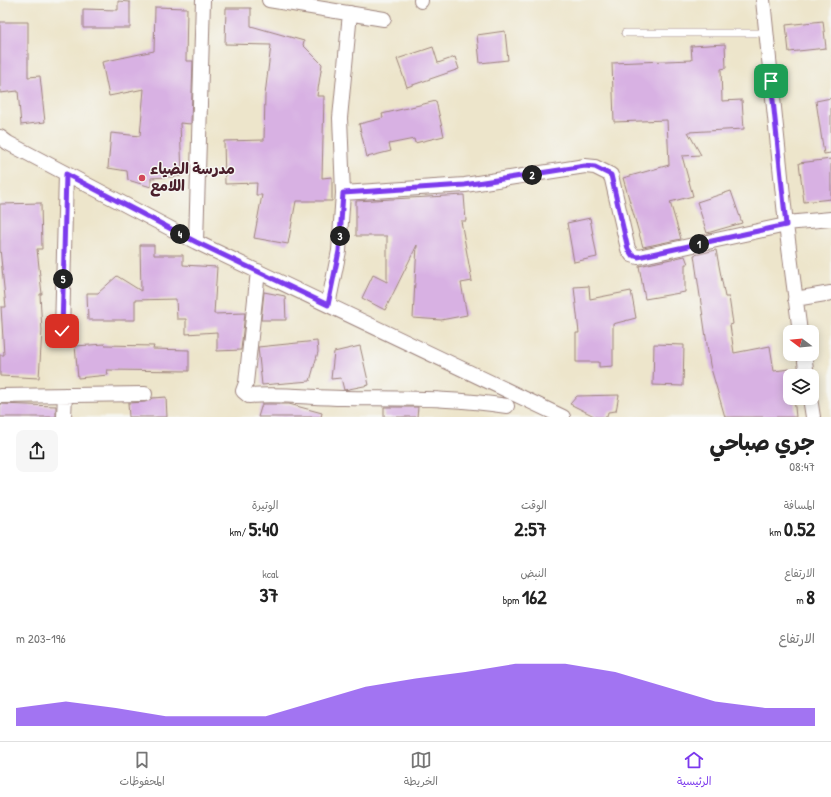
<!DOCTYPE html>
<html lang="ar">
<meta charset="utf-8">
<style>
body{margin:0;font-family:"Patrick Hand","Playpen Sans Arabic",sans-serif;background:#f6f6f6;color:#222;direction:rtl;height:100vh;display:flex;flex-direction:column;font-size:15px;white-space:nowrap}
*{box-sizing:border-box;margin:0}
p{font-size:13px;color:#767676}
.icon{flex:none;width:22px;height:22px;fill:none;stroke:currentColor;stroke-width:2;stroke-linecap:round;stroke-linejoin:round}
.map{position:relative;height:417px;overflow:hidden;direction:ltr}
.sheet{display:flex;flex-direction:column;background:#fff;flex:1}
.sheet>*{flex:none}
.needle{width:26px;rotate:286deg}
.tools{position:absolute;left:783px;top:325px;display:grid;gap:8px}
.tools a{display:grid;place-items:center;width:36px;height:36px;border-radius:8px;background:#fff;box-shadow:0 2px 10px #0003;font-size:20px}
.pin{position:absolute;display:grid;place-items:center;width:34px;height:34px;color:#fff;margin:-17px;border-radius:8px;box-shadow:0 2px 6px #0006}
.km{position:absolute;width:20px;height:20px;margin:-10px;border-radius:50%;background:#222;color:#fff;font-size:11px;line-height:20px;text-align:center}
.round{display:grid;place-items:center;flex:none;width:42px;height:42px;border-radius:8px;background:#f6f6f6}
.headline{display:flex;align-items:center;justify-content:space-between;height:68px;padding:0 16px}
h1{font-size:22px;font-weight:700;line-height:30px}
.metrics{display:grid;grid-template-columns:repeat(3,1fr);gap:6px;height:68px;padding:4px 16px}
.metrics div{display:grid;align-content:center}
.metrics b{font-size:20px;font-weight:700}
.metrics small{font-size:11px;font-weight:400}
.metrics p{font-size:11px}
.chart{height:112px;padding:8px 16px}
.chart p{display:flex;justify-content:space-between}
.chart svg{width:100%;height:72px;margin-top:4px;fill:#7c3aed;opacity:.7}
.tab-bar{display:flex;justify-content:space-around;align-items:center;height:56px;border-top:1px solid #e0e0e0;background:#fff;font-size:11px;color:#767676}
.tab-bar a{display:grid;justify-items:center;gap:2px}
.tab-bar .active{color:#7c3aed}
.map>svg:first-child{display:block}
.building{fill:#d8b1e3}
.lines{fill:none;stroke-linecap:round;stroke-linejoin:round}
.service-casing{stroke:#9c827b;stroke-width:8}
.minor-casing{stroke:#9c827b;stroke-width:16}
.service{stroke:#fff;stroke-width:7}
.minor{stroke:#fff;stroke-width:14}
.route-casing{stroke:#fff;stroke-width:8}
.route{stroke:#7c3aed;stroke-width:5}
.poi-dot{fill:#d1495b;stroke:#f6f6f2;stroke-width:1.5}
.labels{text-anchor:middle;stroke-width:3;stroke-linejoin:round;paint-order:stroke}
.poi-label{font-size:15px;font-weight:bold;fill:#4a1f2b;stroke:#f6f6f2;text-anchor:start}
</style>
<div class="map">
<svg width="831" height="417" viewBox="0 0 831 417">
<rect width="100%" height="100%" fill="#f6f6f2"/>
<filter id="ink" filterUnits="userSpaceOnUse"><feTurbulence type="fractalNoise" baseFrequency=".025" numOctaves="2"/><feDisplacementMap in="SourceGraphic" scale="8" xChannelSelector="R" yChannelSelector="G"/><feConvolveMatrix kernelMatrix="1 2 1 2 8 2 1 2 1" color-interpolation-filters="sRGB"/></filter>
<filter id="wash" filterUnits="userSpaceOnUse"><feTurbulence type="fractalNoise" baseFrequency=".012" numOctaves="4" result="noise"/><feDisplacementMap in="SourceGraphic" scale="16" xChannelSelector="R" yChannelSelector="G"/><feGaussianBlur stdDeviation="0.9" result="paint"/><feColorMatrix in="noise" values="0 0 0 0 0 0 0 0 0 0 0 0 0 0 0 0 0 1.4 0 .05"/><feComposite in="paint" operator="in"/></filter>
<g filter="url(#wash)">
<rect width="100%" height="100%" fill="#ede5cb"/>
<g id="blocks">
<!-- building -->
<path class="building" d="M118 1 130 2V28H83V9L118 10Z
M155 7 187 8 186 61H193L191 124 180 123 182 176 151 178V187L128 180 127 171 108 168 111 133 140 136 144 89 109 96 102 62 154 51Z
M226 8H251V26L304 41 303 45 322 64 317 96H324L322 178 332 177V201H296L288 244 254 238 262 195H256L257 183 225 184 224 141 264 140 265 95 271 45 225 44Z
M823 21 826 48 789 52 786 25Z
M0 22H28V77L40 76 45 122 21 125 18 91 0 93Z
M505 31 508 60 480 63 477 35Z
M725 44 726 68 721 69 722 101 742 100 744 129 688 132 701 155 682 156 693 196 670 202 681 239 643 247 623 178 669 165 667 120 614 122 612 63 692 60 691 46Z
M433 47 438 63 455 57 459 69 407 87 397 59Z
M831 98V153L824 154 816 101Z
M436 101 444 136 415 143 414 139 389 144 391 151 367 157 359 124 383 118 382 114Z
M831 159V199L804 202 799 163Z
M731 191 742 223 707 233 697 202Z
M464 195 466 221H461L472 281 461 283 467 315 441 320 413 318 417 245 385 310 362 298 373 275 387 282V236H356V201Z
M41 203 42 249H37L42 294H40L42 331 39 378 0 376V355H4L1 307H6L0 249V204Z
M590 218 597 257 574 262 567 223Z
M140 245H154V255H183V265L217 267 214 314 245 313 241 350 217 351V332L186 334V319H177L176 299 135 300V320H88L87 293H98L117 276 141 291Z
M716 250 725 297H729L733 324 730 325 734 353 770 346 774 371 790 369V398H794L796 417H725L710 365 694 255Z
M685 256 688 264H685V292L645 299 639 266Z
M589 286 590 299 631 291 636 318 613 324V366L599 367V362H576V333H579L574 287Z
M264 292 285 296 286 320H261Z
M317 341 318 352 310 381 262 385 258 347Z
M105 344V345L154 346 153 349 189 350V371L107 370 108 375 78 378 75 346Z
M654 344 684 345 683 386 653 385Z
M360 346 369 385 344 390 341 378 331 379 334 352Z
M619 395 616 411 608 412 607 417H596L570 404 577 396Z
M166 397 167 417H129L128 403 145 402 152 398Z
M0 404 56 406V417H0Z
M262 404H289L322 413 321 417H258Z
M384 407H418L417 417H384Z"/>
</g>
</g>
<g filter="url(#ink)">
<use href="#blocks" fill-opacity="0" stroke="#9c827b" stroke-width="1"/>
<g class="lines">
<!-- service casing -->
<g class="service-casing">
<path id="service" d="M625 33H766"/>
</g>
<!-- minor casing -->
<g class="minor-casing">
<path id="minor" d="M269 0 384 19
M421 0V1
M763 0 786 225 800 332
M0 137 8 143 196 242 563 417
M343 193 340 118 350 13
M786 223 831 219
M196 242 203 0
M258 271 246 383 243 391 249 396C281 393 312 398 343 398 398 399 453 397 507 406
M795 299 831 293
M328 305 339 251 343 193 465 185 585 166 595 167 611 175 628 249 632 255 638 257 786 225
M62 331 66 174
M804 354 807 376
M0 396 145 394
M810 398 813 417
M64 417 65 395"/>
</g>
<!-- service -->
<use href="#service" class="service"/>
<!-- minor -->
<use href="#minor" class="minor"/>
</g>
</g>
<g class="lines" filter="url(#ink)">
<!-- route casing -->
<g class="route-casing">
<path id="route" d="M62 331 66 174 196 242 328 305 339 251 343 193 464 185 585 166 595 167 611 175 628 249 632 255 638 257 786 225 771 81"/>
</g>
<!-- route -->
<use href="#route" class="route"/>
</g>
<!-- markers -->
<circle class="poi-dot" cx="142" cy="178" r="4"/>
<g class="labels">
<!-- poi labels -->
<g class="poi-label">
<text x="150" y="174">مدرسة الضياء<tspan x="150" dy="17">اللامع</tspan></text>
</g>
</g>
</svg>
<div class="tools">
<a><svg class="needle" viewBox="-14 -14 28 28"><path d="M0-13l5 13h-10z" fill="#e53935"/><path d="M0 13l5-13h-10z" fill="#767676"/></svg></a>
<a><svg class="icon" aria-label="layers" viewBox="0 0 24 24"><path d="M12 4l9 5-9 5-9-5zM3 14l9 5 9-5"/></svg></a>
</div>
<div class="pin" style="left:771px;top:81px;background:#1e9e55"><svg class="icon" aria-label="arrive" viewBox="0 0 24 24"><path d="M6 21V4h12l-3 4 3 4H6"/></svg></div>
<div class="pin" style="left:62px;top:331px;background:#d93025"><svg class="icon" aria-label="check" viewBox="0 0 24 24"><path d="M5 12l5 5 9-10"/></svg></div>
<b class="km" style="left:699px;top:244px">1</b>
<b class="km" style="left:532px;top:175px">2</b>
<b class="km" style="left:340px;top:236px">3</b>
<b class="km" style="left:180px;top:234px">4</b>
<b class="km" style="left:63px;top:279px">5</b>
</div>
<section class="sheet">
<div class="headline"><div><h1>جري صباحي</h1><p>08:47</p></div><a class="round"><svg class="icon" aria-label="share" viewBox="0 0 24 24"><path d="M12 15V3M7 8l5-5 5 5M5 13v7h14v-7"/></svg></a></div>
<div class="metrics">
<div><p>المسافة</p><b>0.52<small> km</small></b></div>
<div><p>الوقت</p><b>2:57</b></div>
<div><p>الوتيرة</p><b>5:40<small> /km</small></b></div>
</div>
<div class="metrics">
<div><p>الارتفاع</p><b>8<small> m</small></b></div>
<div><p>النبض</p><b>162<small> bpm</small></b></div>
<div><p>kcal</p><b>37</b></div>
</div>
<div class="chart"><p><span>الارتفاع</span>196–203 m</p>
<svg viewBox="0 0 160 44" preserveAspectRatio="none"><path d="M0 44V33L10 29L20 33L30 38L40 38L50 38L60 29L70 20L80 15L90 11L100 6L110 6L120 11L130 20L140 29L150 33L160 33V44z"/></svg>
</div>
</section>
<nav class="tab-bar">
<a class="active"><svg class="icon" aria-label="home" viewBox="0 0 24 24"><path d="M3 11l9-7 9 7M6 9v11h12V9"/></svg>الرئيسية</a>
<a><svg class="icon" aria-label="map" viewBox="0 0 24 24"><path d="M3 6l6-2 6 2 6-2v14l-6 2-6-2-6 2zM9 4v14M15 6v14"/></svg>الخريطة</a>
<a><svg class="icon" aria-label="saved" viewBox="0 0 24 24"><path d="M7 4h10v16l-5-4-5 4z"/></svg>المحفوظات</a>
</nav>
